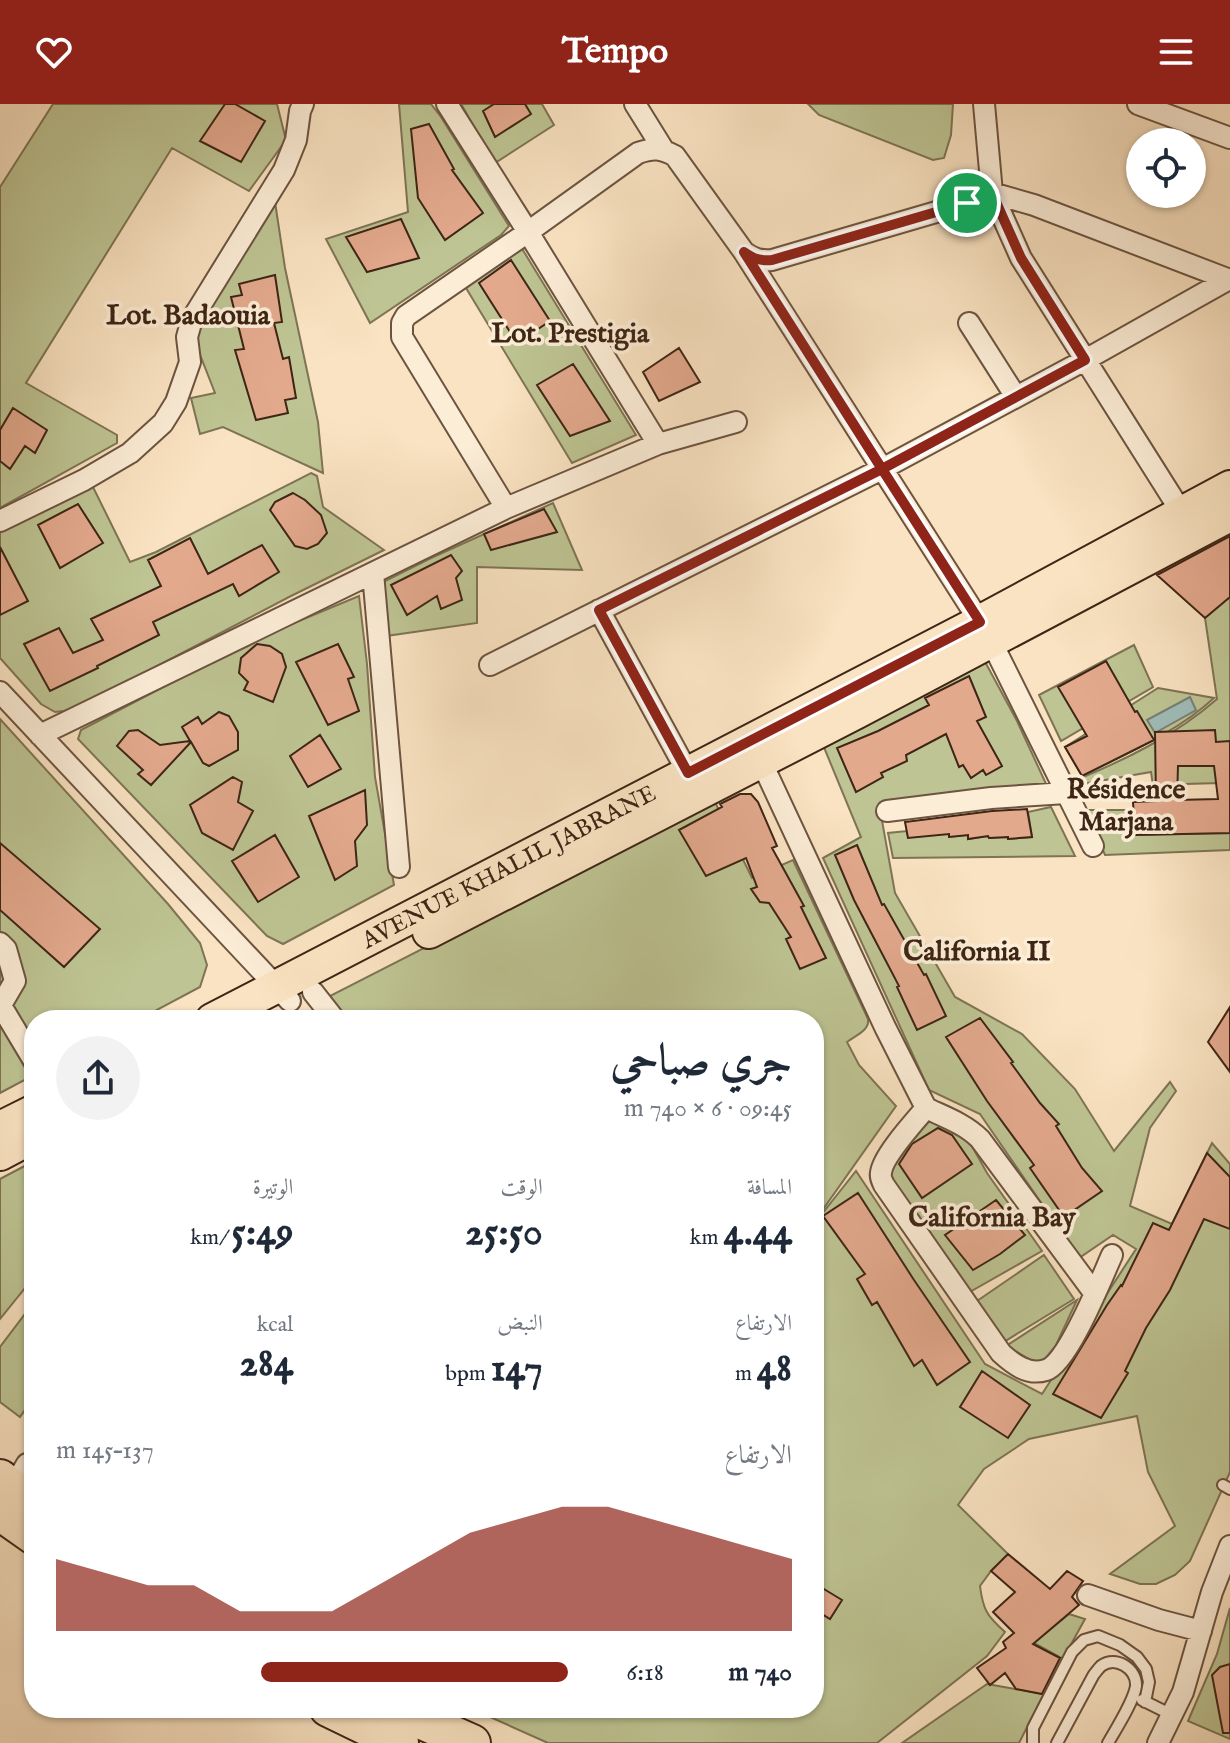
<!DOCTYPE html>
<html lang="ar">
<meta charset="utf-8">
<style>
body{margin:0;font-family:"IM FELL English",Amiri,serif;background:#f2f2f3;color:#1f2937;direction:rtl;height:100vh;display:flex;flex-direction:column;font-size:30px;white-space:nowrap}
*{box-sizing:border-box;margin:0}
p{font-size:26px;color:#747a83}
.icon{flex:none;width:44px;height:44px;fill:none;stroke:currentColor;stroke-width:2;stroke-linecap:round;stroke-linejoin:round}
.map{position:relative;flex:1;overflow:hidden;direction:ltr}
.sheet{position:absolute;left:24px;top:906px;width:800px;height:708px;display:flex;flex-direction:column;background:#fff;border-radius:32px;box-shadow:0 2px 6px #0004;direction:rtl}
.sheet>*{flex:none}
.fabs{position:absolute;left:1126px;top:24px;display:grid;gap:16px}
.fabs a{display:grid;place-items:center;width:80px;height:80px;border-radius:50%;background:#fff;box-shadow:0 2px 6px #0004;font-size:40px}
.pin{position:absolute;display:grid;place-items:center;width:68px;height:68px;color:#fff;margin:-34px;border:4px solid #fff;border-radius:50%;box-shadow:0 2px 8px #0007}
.round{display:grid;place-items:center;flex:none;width:84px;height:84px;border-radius:42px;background:#f2f2f3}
.headline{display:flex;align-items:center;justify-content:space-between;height:136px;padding:0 32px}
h1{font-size:44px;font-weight:800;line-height:60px}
.figures{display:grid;grid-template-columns:repeat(3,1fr);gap:12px;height:136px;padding:8px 32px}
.figures div{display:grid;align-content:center}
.figures b{font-size:40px;font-weight:800}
.figures small{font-size:22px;font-weight:400}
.figures p{font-size:22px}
.chart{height:224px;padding:16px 32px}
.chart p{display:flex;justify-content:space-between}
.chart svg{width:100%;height:144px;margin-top:8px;fill:#8f2418;opacity:.7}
ul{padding:0 32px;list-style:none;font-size:26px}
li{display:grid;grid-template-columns:128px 96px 1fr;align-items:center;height:60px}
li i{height:20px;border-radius:10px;background:#8f2418}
header{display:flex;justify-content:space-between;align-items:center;height:104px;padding:0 32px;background:#8f2418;color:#fff;font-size:36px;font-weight:800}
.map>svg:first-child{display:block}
.green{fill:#bec493;stroke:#7e7454;stroke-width:2}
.water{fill:#9fbdb9;stroke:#788077;stroke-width:2}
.building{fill:#e3a98d;stroke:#3e2515;stroke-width:2;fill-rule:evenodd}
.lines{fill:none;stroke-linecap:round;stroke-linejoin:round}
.lane-casing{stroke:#6d5440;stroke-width:14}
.street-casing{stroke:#6d5440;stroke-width:24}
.primary-casing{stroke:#3e2515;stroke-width:36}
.highway-casing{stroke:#3e2515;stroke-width:40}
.lane{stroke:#fcedd7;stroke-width:10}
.street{stroke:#fcedd7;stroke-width:20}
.primary{stroke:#fae3c2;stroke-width:32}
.highway{stroke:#fae3c2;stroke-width:36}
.route-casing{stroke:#fff;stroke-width:16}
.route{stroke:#8f2418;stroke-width:10}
.labels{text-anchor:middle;stroke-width:7;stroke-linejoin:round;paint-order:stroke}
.street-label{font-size:24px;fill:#3e2515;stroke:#fcedd7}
.quarter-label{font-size:28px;font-weight:bold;fill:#3e2515;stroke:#fcedd7}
</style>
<header><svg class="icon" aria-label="menu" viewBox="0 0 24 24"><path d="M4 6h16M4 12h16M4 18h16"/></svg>Tempo<svg class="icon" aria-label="heart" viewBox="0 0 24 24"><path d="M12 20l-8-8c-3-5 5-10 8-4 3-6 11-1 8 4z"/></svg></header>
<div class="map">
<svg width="1230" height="1639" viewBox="0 0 1230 1639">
<rect width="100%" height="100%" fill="#fae3c2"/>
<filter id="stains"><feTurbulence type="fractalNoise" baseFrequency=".0025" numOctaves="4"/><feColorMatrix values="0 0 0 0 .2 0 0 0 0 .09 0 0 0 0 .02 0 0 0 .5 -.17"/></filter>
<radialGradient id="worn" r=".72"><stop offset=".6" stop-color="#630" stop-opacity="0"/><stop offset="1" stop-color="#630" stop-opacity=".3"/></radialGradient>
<!-- green -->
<path class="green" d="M53 0H277L286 36 249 87 172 44 26 279 117 331V339L0 404V83Z
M399 0H431L441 13 509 122 501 131 370 219 326 135 408 108Z
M461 0H542L554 21 495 59Z
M808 0H953L951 31 944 54 933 56 819 11Z
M275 98 285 164 318 318 323 369 223 323 200 330 191 294 215 289 195 238 196 224Z
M521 143 636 331 572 359 466 184Z
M311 369 317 372 323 403 384 446 289 493 73 606 55 608 41 600 0 554V427L92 381 130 458 156 448Z
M553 399 582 466 477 463V519L386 532 383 478 431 454Z
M359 492 367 560 375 673 394 781 283 840 267 832 78 635 81 626 251 537Z
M1230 493V686L1221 679 1185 680 1184 690 1154 688 1151 668 1088 679 1091 692 1078 694 1071 678C1123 657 1175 632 1217 595L1205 514Z
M1134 541 1153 583 1061 637 1039 591Z
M983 554 1017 617 1047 682 879 700 895 789 955 893 1022 930 1075 985 1114 1047 1170 978 1176 987 1150 1024 1130 1102 1172 1120 1212 1039 1230 1060V1368L1190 1457 1175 1471 1156 1480H1140L1110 1470 1175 1422 1148 1368 1137 1312 1029 1335 984 1365 958 1401 1008 1450 991 1467 980 1482C983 1506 987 1512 1005 1528L987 1552 877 1639H548L470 1604H814V1120L856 1067 985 1260 1042 1290 1136 1145 1113 1131 1079 1154 980 1010 929 986 823 754 861 733 823 641Z
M1158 584 1214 594C1176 629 1128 649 1082 672L1065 643Z
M0 615 168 800 200 839 207 861 200 883 138 916H34V971L0 989Z
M714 696 752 774 793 756 868 915C870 927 854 932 847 938L859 961 896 1002 814 1118V916H345L326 894Z
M1051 703 1075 752 893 754 888 729 907 727 908 733 949 729V733L968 731V735L988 732 989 734 1008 733V735L1032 733 1028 708Z
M1086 706H1133L1135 731 1230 729V746L1105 751Z
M925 1011 968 1035 987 1069 1042 1147 968 1189 885 1069Z
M34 1057V1173L0 1215V1075Z
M1044 1151 1074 1195 1002 1239 977 1197Z
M1077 1196 1056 1241 1040 1261 1006 1242Z
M34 1198V1293L20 1313 0 1298V1243Z
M1230 1504V1635L1188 1617 1217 1550Z
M1069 1510 1085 1515 1063 1555 1034 1539Z
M987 1580 1044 1590 1019 1639H902Z"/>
<!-- water -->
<path class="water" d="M1190 593 1196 606 1155 629 1147 616Z"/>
<!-- building -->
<path class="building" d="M225 0H235L265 17 241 58 200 37Z
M494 0H525L531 10 495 33 483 7Z
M429 20 454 65 452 66 483 109 445 136 418 94 411 25Z
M401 115 419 154 367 168 346 133Z
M511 156 550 217 517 239 479 179Z
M275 171 282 218 274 219 283 255 289 253 296 294 285 296 288 309 256 316 235 246 244 245 231 193 242 191 239 180Z
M679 244 700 278 659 297 643 268Z
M573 260 610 317 570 332 537 281Z
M13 304 47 326 35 349 25 342 10 365 0 357V326Z
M293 389 305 396 321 411 327 429 318 440 307 445 295 442 270 406 275 398Z
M78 400 103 439 60 464 38 421Z
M544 405 557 428 491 446 484 430Z
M1230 432V493L1205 514 1157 471Z
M190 434 208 470 262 441 279 468 239 492 233 480 153 518 159 531 97 562 98 564 50 587 24 540 59 524 73 549 103 536 91 515 161 482 148 456Z
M0 443 28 497 0 511Z
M451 451 462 467 456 474 462 496 441 505 437 492 407 511 391 481Z
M257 540 270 542 282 550 286 563 273 598 244 586 248 578 239 569 241 554Z
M338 540 354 573 348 575 359 607 328 621 296 558Z
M1106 557 1135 608 1137 607 1154 636 1082 672 1065 643 1087 632 1058 583Z
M969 572 986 613 977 617 1002 662 986 671 983 666 971 674 963 661 959 663 946 630 906 651 907 657 881 669 883 673 856 688 837 644 878 627 929 601 925 594Z
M219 608 229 612 238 628V646L209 662 203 659 191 638 151 681 138 670 143 666 117 642 129 627 138 626 160 641 190 637 182 623 198 613 202 620Z
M1215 626 1216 638 1230 637V729L1135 731 1133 698 1156 697 1155 628ZM1178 662H1214L1218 695 1177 696Z
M320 631 341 665 308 683 290 652Z
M233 673 242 678 238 698 253 707 233 746 202 729 190 701Z
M365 686 367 721 355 737 357 762 335 776 309 712Z
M740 690H751L758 698 777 742 772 744 804 802 801 803 826 854 800 865 786 835 791 833 769 799 760 798 751 785 757 783 746 754 706 772 679 726 722 703 720 700Z
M1027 705 1032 733 1008 735V733L989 734 988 732 968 735V731L949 733V730L908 734 905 718 992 707Z
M275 731 299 773 258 798 232 757Z
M0 739 100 825 64 863 0 806Z
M857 741 882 801 884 800 924 871 926 870 946 912 917 926 897 883 899 882 854 796 835 751Z
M1230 903V968L1208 938Z
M980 914 1013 958 1011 959 1040 999 1059 1020 1056 1022 1082 1064 1102 1087 1064 1113 1030 1064 1034 1061 987 997 946 933Z
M938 1024 952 1031 972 1060 922 1094 899 1060 912 1040Z
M1207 1049 1230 1073V1125L1204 1115 1170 1186 1146 1224 1125 1267 1128 1269 1101 1314 1053 1290 1107 1201 1121 1181 1122 1182 1153 1119 1169 1126Z
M858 1089 914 1176 970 1258 937 1281 922 1256 914 1262 877 1198 872 1201 857 1175 865 1170 823 1112Z
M996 1096 1025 1131 1000 1150 973 1166 945 1131Z
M982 1267 1030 1301 1008 1334 960 1303Z
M1008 1450 1050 1485 1067 1467 1083 1477 1072 1493 1079 1501 1033 1540 1060 1554 1042 1590 1016 1585 1005 1569 990 1581 977 1564 1006 1544 1003 1538 1014 1529 993 1508 1015 1488 991 1467Z
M814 1479 842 1496 830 1515 814 1505Z
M1230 1560V1629H1223L1212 1571 1220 1563Z"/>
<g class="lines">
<!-- lane casing -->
<g class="lane-casing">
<path id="lane" d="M1223 1381 1230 1385
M1142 1596 1172 1611
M1033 1639V1624L1072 1548 1084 1536 1098 1532 1120 1541 1137 1553 1146 1565 1149 1578 1145 1598
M1057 1639 1093 1572C1094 1570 1100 1563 1101 1562 1116 1551 1137 1565 1136 1582 1134 1597 1116 1625 1108 1639"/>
</g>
<!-- street casing -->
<g class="street-casing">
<path id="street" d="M447 0 528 128 658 340
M635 0 663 45
M984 0 992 89 1034 101 1230 176
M1138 0 1230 34
M744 148 980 518
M969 219 1016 293
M506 404 402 233V219L406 212 528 128 638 49C653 44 661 44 675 52L744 148C754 155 760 157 772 156L967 99 992 89 1021 154 1182 409
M0 417 84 376 130 349 163 319 176 298 190 258 187 233 192 215 284 66 296 36 300 7 303 0
M373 469 399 763
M599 506 688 669
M991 537 1093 742
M490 561 882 365 1085 256 1229 175
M0 588 290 897
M40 631 506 404 658 340 736 318
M761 657 885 923 926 1004C915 1017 882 1053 881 1069 880 1073 882 1077 884 1081L1001 1249C1013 1260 1028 1272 1046 1266 1068 1259 1102 1173 1112 1151
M887 707 991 694 1066 689
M0 839 6 845 15 877 1 901
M313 888 335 916
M0 900 34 957
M926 1004C945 1013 965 1020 980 1035L1095 1190
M12 1385 27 1360
M1088 1491 1159 1516 1201 1527
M1158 1639 1183 1588 1212 1488 1230 1442"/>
</g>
<!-- primary casing -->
<g class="primary-casing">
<g id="primary">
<path d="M429 828 857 608 1230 411"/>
<path id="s1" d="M212 916 972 522 1230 383"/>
<path d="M0 1024 34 1007"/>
<path d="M0 1050 34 1032"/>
</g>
</g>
<!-- highway casing -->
<g class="highway-casing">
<path id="highway" d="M0 1374 34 1401
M0 1408 34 1432
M328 1604 400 1639
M393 1604 472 1639"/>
</g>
<!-- lane -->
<use href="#lane" class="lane"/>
<!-- street -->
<use href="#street" class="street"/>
<!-- primary -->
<use href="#primary" class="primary"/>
<!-- highway -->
<use href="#highway" class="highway"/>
</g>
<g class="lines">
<!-- route casing -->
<g class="route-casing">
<path id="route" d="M967 99 772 156C760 157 754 155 744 148L882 365 599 506 688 669 980 518 882 365 1085 256 1021 154 992 89 967 99"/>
</g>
<!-- route -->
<use href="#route" class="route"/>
</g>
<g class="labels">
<!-- street labels -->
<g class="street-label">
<text dy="8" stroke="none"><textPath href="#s1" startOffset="334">AVENUE KHALIL JABRANE</textPath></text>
</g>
<!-- quarter labels -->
<g class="quarter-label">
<text x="188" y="220">Lot. Badaouia</text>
<text x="570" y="238">Lot. Prestigia</text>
<text x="1126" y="694">Résidence<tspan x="1126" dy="32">Marjana</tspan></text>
<text x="977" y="856">California II</text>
<text x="992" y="1122">California Bay</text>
</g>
</g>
<rect width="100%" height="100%" filter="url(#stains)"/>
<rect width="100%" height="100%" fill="url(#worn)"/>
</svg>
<div class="fabs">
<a><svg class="icon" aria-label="locate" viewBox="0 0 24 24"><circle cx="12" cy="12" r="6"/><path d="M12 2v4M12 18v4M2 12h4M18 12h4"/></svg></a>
</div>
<div class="pin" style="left:967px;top:99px;background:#1e9e55"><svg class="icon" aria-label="arrive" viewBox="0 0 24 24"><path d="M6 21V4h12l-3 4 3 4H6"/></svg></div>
<section class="sheet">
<div class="headline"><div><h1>جري صباحي</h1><p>09:45 · 6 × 740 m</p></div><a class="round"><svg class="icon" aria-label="share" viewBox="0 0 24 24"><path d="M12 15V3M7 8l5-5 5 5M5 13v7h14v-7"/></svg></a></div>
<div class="figures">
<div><p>المسافة</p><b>4.44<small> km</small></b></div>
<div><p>الوقت</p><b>25:50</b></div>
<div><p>الوتيرة</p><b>5:49<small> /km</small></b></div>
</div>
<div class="figures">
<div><p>الارتفاع</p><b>48<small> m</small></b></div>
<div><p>النبض</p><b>147<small> bpm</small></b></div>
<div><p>kcal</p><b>284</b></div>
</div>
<div class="chart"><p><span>الارتفاع</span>137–145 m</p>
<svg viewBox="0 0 160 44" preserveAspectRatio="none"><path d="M0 44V22L10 26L20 30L30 30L40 38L50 38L60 38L70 30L80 22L90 14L100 10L110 6L120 6L130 10L140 14L150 18L160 22V44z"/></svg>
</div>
<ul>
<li><b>740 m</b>6:18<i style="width:60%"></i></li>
</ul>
</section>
</div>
